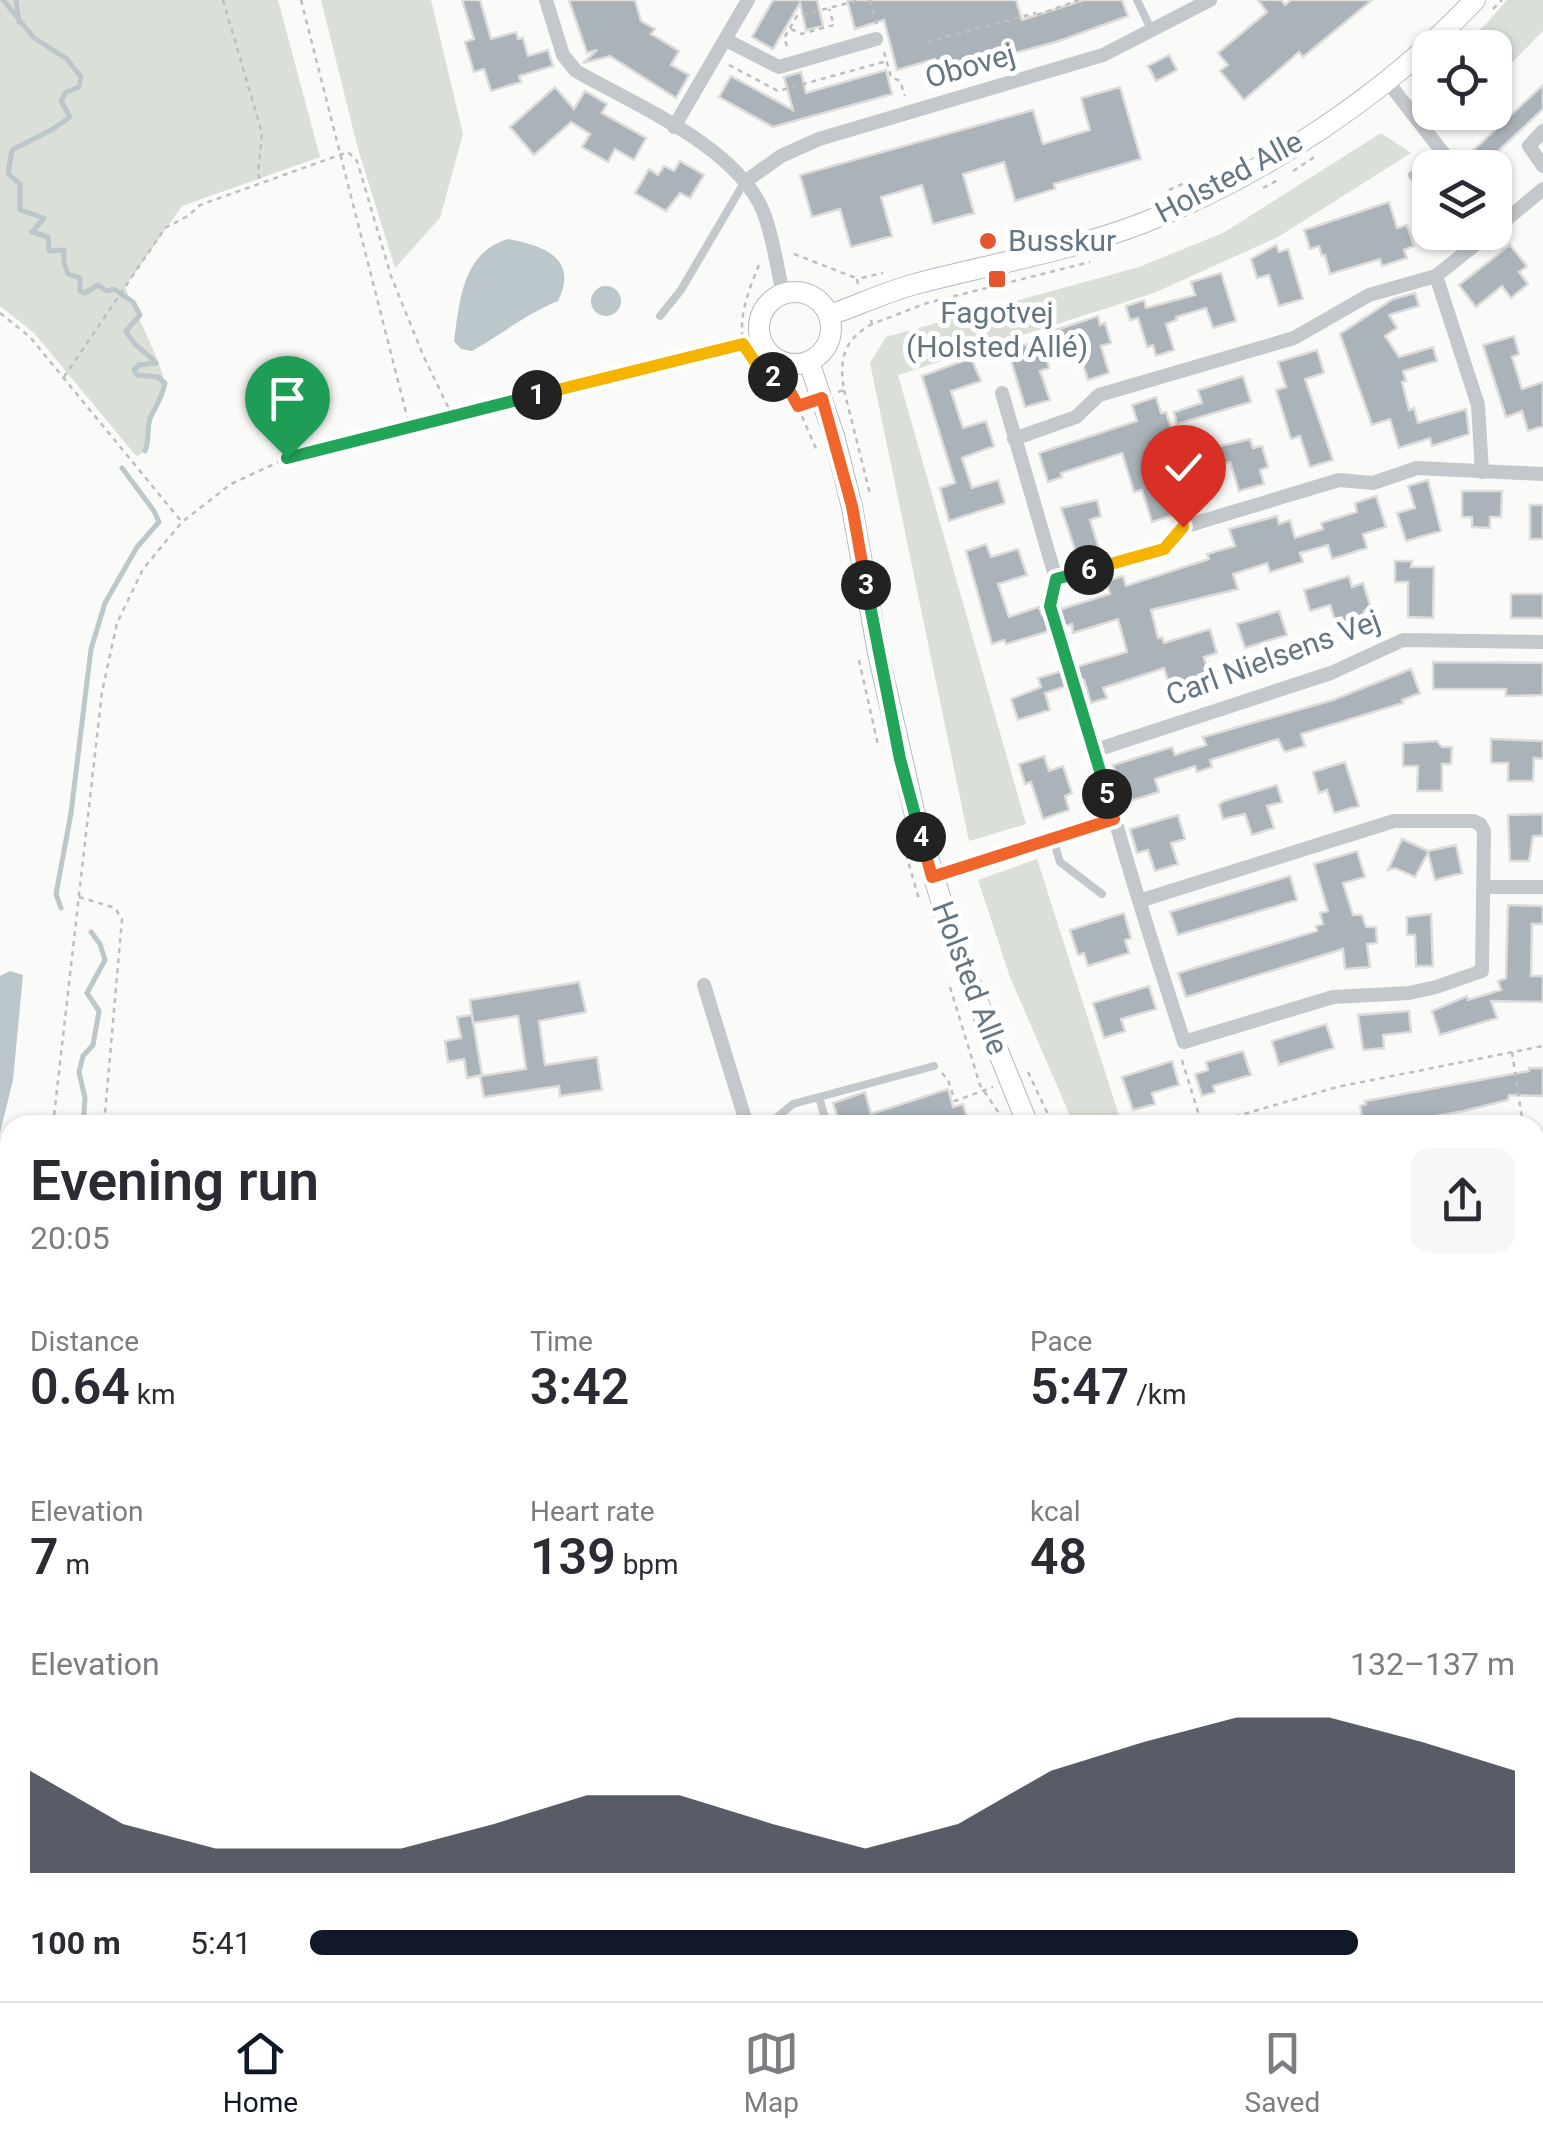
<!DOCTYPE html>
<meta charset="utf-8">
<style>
body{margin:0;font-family:Roboto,sans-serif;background:#f7f7f7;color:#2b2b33;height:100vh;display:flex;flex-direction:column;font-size:38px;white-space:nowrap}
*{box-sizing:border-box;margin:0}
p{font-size:32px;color:#7c7c81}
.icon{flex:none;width:55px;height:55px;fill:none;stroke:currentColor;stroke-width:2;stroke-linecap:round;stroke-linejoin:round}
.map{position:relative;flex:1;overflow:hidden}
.panel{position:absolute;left:0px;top:1115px;width:1545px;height:888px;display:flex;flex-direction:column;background:#fff;border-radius:30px 30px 0 0;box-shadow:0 2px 8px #0004}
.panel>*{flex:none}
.fabs{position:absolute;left:1412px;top:30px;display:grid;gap:20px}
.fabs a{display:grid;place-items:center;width:100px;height:100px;border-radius:20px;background:#fff;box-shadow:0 2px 8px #0004;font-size:50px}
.pin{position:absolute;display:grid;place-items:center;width:85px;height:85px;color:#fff;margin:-102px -42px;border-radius:50% 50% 50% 0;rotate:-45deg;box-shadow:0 0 10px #0007}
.pin .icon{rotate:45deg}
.km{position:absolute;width:50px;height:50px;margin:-25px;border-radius:50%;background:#222;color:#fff;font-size:28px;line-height:50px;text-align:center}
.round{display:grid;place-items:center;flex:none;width:105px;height:105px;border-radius:20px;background:#f7f7f7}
.head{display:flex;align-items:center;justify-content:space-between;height:170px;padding:0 30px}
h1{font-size:55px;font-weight:600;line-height:75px}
.stats{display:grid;grid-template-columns:repeat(3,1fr);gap:15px;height:170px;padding:10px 30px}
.stats div{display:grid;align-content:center}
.stats b{font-size:50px;font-weight:600}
.stats small{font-size:28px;font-weight:400}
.stats p{font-size:28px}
.chart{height:280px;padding:20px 30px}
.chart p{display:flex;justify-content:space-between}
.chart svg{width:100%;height:180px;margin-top:10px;fill:#111827;opacity:.7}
ul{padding:0 30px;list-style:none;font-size:32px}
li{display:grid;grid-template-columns:160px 120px 1fr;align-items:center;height:75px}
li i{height:25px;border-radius:12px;background:#111827}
.tab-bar{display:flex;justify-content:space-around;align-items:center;height:140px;border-top:2px solid #e1e1e2;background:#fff;font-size:28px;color:#7c7c81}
.tab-bar a{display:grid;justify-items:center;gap:5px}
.tab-bar .current{color:#111827}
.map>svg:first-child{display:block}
.green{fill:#dadfd7}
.water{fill:#bbc7cb}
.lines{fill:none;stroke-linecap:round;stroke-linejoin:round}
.stream{stroke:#bbc7cb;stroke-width:5}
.building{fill:#aab3b9;stroke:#dcdcda;stroke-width:2.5}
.secondary-casing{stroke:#b3babf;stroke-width:22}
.primary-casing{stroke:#b5babe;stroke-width:25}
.highway-casing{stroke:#b4b9bd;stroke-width:30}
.path{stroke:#bbbfc2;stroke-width:2.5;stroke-dasharray:5 5;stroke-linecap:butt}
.lane{stroke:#c3c8cc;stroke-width:8}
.street{stroke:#c3c8cc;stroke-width:14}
.secondary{stroke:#fff;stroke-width:20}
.primary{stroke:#fff;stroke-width:22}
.highway{stroke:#fff;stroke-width:28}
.rail-casing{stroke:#a2aab0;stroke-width:9}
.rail{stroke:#fff;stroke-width:5;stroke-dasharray:15;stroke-linecap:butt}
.split-1-casing{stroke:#fff;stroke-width:20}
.split-2-casing{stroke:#fff;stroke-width:20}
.split-3-casing{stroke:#fff;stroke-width:20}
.split-4-casing{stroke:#fff;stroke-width:20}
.split-5-casing{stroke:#fff;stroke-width:20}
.split-6-casing{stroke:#fff;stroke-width:20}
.split-7-casing{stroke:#fff;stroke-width:20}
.split-1{stroke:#22a559;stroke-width:12}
.split-2{stroke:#f5b400;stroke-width:12}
.split-3{stroke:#f0652b;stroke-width:12}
.split-4{stroke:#22a559;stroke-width:12}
.split-5{stroke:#f0652b;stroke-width:12}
.split-6{stroke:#22a559;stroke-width:12}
.split-7{stroke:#f5b400;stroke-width:12}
.poi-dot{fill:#e4572e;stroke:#fff;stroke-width:4}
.labels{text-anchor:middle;stroke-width:10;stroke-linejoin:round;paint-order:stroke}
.street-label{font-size:30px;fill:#657683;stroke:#fff}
.poi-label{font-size:30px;fill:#657683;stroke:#fff;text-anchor:start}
</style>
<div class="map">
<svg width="1543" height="2001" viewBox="0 0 1543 2001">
<rect width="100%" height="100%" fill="#fafaf8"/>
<!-- green -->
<path class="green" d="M0 0H278L320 157 182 206 125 287C133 308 164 367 165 385 166 401 152 408 149 421 145 437 152 446 137 457L34 333 0 306Z
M321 0H431L463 134 440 218 395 268 358 149Z
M1507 0H1543V31L1495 80V48L1459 47 1486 24Z
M1381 133 1411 153 1278 237 1154 293 898 375 1026 824 969 841 870 363 886 337 1139 267 1223 233Z
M1037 859 1122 1125H1074L1010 977 978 880Z
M1543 1155 1540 1310 1535 1312V1157Z
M10 1451V1750L0 1761V1452Z
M1543 1817V1942L1535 1943V1818Z
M0 1827 10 1828V1912L0 1913Z
M10 1952V1992L1108 1993 1101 2001H0V1953Z
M1535 1975H1543V2001H1174L1186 1992H1535Z"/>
<!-- water -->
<path class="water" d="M508 239C544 246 579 258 558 301 524 315 504 333 472 351L461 349 454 341C460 300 462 253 508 239Z
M591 301a15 15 0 1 1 30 0a15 15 0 1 1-30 0Z
M10 971 23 975 13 1080 0 1133V976Z
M1108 1992H1186V1993L1174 2001H1101Z"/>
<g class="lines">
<!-- stream -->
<path class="stream" d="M3 0 34 38 67 59 81 77 79 87 66 92 61 101 70 117 53 129 12 150 8 174 20 184V210L44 218 32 232 48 237 49 251 64 250V263L68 274 80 278V291L85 293 98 285 107 291 114 289 133 302 140 315 126 331C137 351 143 348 156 363L139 365 134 370 137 375 158 377 165 383C162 398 157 404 151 416 146 427 150 440 145 451
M16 0 19 22
M61 908 56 894 71 813 91 649 105 603 137 547 159 522 154 511 122 468
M83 1125 85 1098 79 1072 83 1056 93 1045 99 1011 87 993 105 960 100 944 91 932"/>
</g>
<!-- building -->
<path class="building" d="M462 0H480L491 39 516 32 518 39 523 38 528 56 548 50 553 66 519 76 521 82 491 91 484 69 474 72 465 42 474 39Z
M569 0H635L641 21 655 29 651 34 679 51 671 65 689 75 676 98 610 56 583 63 597 50 587 53Z
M773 0H817L823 26 806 30 800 3 773 49 752 37Z
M847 0H1016L1022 20 1084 0H1122L1128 16 1056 42 984 61 986 67 973 70 971 64 939 73 935 59 897 70 884 20 855 29Z
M1258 0H1281L1285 5 1291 0H1372L1303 57 1299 52 1244 100 1220 71 1228 65 1218 53 1267 12Z
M1169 55 1177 70 1156 81 1148 66Z
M886 70 892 94 773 127 719 97 731 76 793 110 784 77 801 72 806 93Z
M1543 85V109L1480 168H1473L1465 158Z
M555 87 574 109 585 91 607 104 602 113 646 138 634 160 615 149 608 162 582 147 590 134 571 122 534 155 510 127Z
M1120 87 1141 159 1054 184 1055 189 1015 201 1004 162 963 174 974 213 933 224 922 185 881 197 892 236 851 247 840 209 812 217 800 175 1033 110 1043 144 1090 130 1081 98Z
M680 161 704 175 690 198 680 193 666 211 635 193 649 169 658 175 664 166 674 171Z
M1389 202 1397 228 1407 225 1414 246 1404 250 1407 258 1382 266 1380 259 1330 274 1325 255 1322 256 1319 246 1310 249 1304 230Z
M1276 245 1279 252 1288 249 1303 299 1279 306 1269 275 1257 278 1251 259Z
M1510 245 1527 266 1519 272 1528 284 1511 298 1502 286 1476 307 1459 285Z
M1221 273 1236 321 1213 328 1206 308 1176 317 1177 320 1166 324 1174 350 1156 356 1153 345 1147 347 1138 318 1130 320 1126 306 1144 300 1146 308 1195 295 1191 282Z
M1415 293 1419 306 1389 315 1397 328 1385 336 1399 357 1433 347 1437 361 1403 371 1406 381 1402 382 1409 410 1414 408 1418 423 1466 409 1469 434 1432 446 1430 438 1399 448 1390 419 1372 425 1340 334 1393 299Z
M1098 316 1100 325 1105 323 1111 343 1101 346 1109 373 1088 380 1077 346 1046 355 1049 368 1040 371 1050 400 1025 407 1008 350 1049 338 1047 333Z
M1514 336 1519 354 1512 357 1522 389 1543 382V426L1528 431 1522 411 1506 417 1483 345Z
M1317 350 1324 373 1305 379 1333 460 1310 467 1300 436 1291 439 1276 390 1286 387 1278 362Z
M971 358 981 381 951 391 963 428 986 421 994 446 962 458 972 488 998 480 1005 503 949 521 940 488 955 483 922 376Z
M1243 376 1251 402 1177 424 1174 412 1202 403 1198 390Z
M1156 397 1161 413 1166 412 1174 438 1148 446 1156 475 1177 470 1182 485 1166 490 1174 515 1152 522 1142 490 1134 492 1122 453 1061 473 1062 477 1048 482 1039 453 1137 421 1132 405Z
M1250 439 1253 448 1262 446 1268 467 1260 470 1264 484 1239 491 1230 462 1213 467 1208 449Z
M1428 480 1441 531 1406 541 1397 513 1415 508 1408 486Z
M1462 491H1502L1501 517H1490V528L1472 527V517H1462Z
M1376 496 1386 527 1363 534 1367 548 1332 559 1328 545 1300 553 1303 562 1270 572 1267 563 1233 574 1238 589 1151 610 1158 638 1162 637 1164 643 1210 629 1217 653 1204 657 1209 675 1170 687 1164 668 1103 688 1107 698 1091 703 1084 680 1045 693 1050 710 1018 720 1011 699 1041 687 1038 678 1127 652 1118 619 1073 633 1072 624 1006 644 1004 640 992 644 966 551 986 544 991 557 1018 549 1027 575 998 584 1009 617 1039 607 1042 615 1110 594 1106 581 1123 576 1126 586 1209 559 1207 554 1235 546 1229 529 1277 516 1279 524 1290 520 1295 538 1323 529 1321 523 1357 512 1355 503Z
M1097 500 1101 516 1090 520 1099 549 1090 551 1092 557 1079 561 1061 508Z
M1530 505H1543V539H1530Z
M1395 561H1412L1411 567H1434L1433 618 1408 617V582H1395Z
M1349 576 1352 587 1363 583 1371 608 1364 611 1365 616 1344 623 1342 617 1335 620 1330 605 1310 611 1304 590Z
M1511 594H1543V618H1511Z
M1279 611 1287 635 1245 648 1237 624Z
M1433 662 1543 663V695L1506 696V689H1433Z
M1411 669 1420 693 1402 700 1403 703 1301 734 1305 746 1285 752 1278 739 1210 760 1212 767 1197 772 1195 766 1155 779 1159 792 1124 803 1113 765 1172 747 1175 755 1206 745 1203 737 1333 700Z
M1491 739 1543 741V759L1534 758 1533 781H1508V763H1491Z
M1437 741 1442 747H1452L1451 764H1442V791H1417L1418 766H1403V743Z
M1044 756 1049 771 1063 766 1072 793 1065 796 1069 810 1043 819 1031 782 1025 784 1019 764Z
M1345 762 1359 806 1334 813 1327 790 1319 793 1313 772Z
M1277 785 1282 802 1267 806 1274 828 1252 835 1245 814 1223 819 1219 805 1224 801Z
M1543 814V836H1533L1529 861H1510L1508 815Z
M1178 815 1185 839 1171 843 1178 864 1155 871 1148 850 1137 853 1130 829Z
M1402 839 1428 851 1456 845 1462 873 1435 880 1428 853 1415 877 1395 868 1388 870Z
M1357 851 1365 877 1343 883 1353 915H1362L1366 927H1376L1377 943 1367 944 1370 967 1345 969 1343 949 1186 997 1178 973 1317 931 1316 926 1323 924 1320 913 1328 911 1314 864Z
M1290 876 1297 900 1178 935 1170 912Z
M1508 905 1543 906V924H1532L1531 976H1543V1002L1491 1001 1497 1018 1440 1035 1432 1011 1467 996 1468 1000 1501 990 1498 981 1506 978Z
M1124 913 1131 938 1125 940 1129 953 1088 966 1084 953 1078 955 1070 930Z
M1431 914 1433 966H1416L1415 935H1407V917Z
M579 982 586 1012 539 1021 545 1065 597 1057 602 1090 560 1096 559 1086 484 1097 480 1076 526 1069 518 1016 473 1023 470 1000Z
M1149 986 1156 1009 1121 1019 1125 1031 1104 1038 1093 1003Z
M1409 1011 1411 1032 1383 1035 1384 1048 1363 1050 1358 1015Z
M472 1015 482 1075 467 1078 464 1059 448 1062 445 1041 461 1038 457 1017Z
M1326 1024 1334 1048 1279 1065 1272 1041Z
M1243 1051 1251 1075 1213 1086 1215 1092 1202 1096 1195 1074 1208 1070 1206 1062Z
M1172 1061 1179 1085 1152 1093 1155 1104 1133 1110 1122 1077Z
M1529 1068H1543V1096L1509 1095 1508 1100 1464 1111 1387 1125H1364L1360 1106 1366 1104 1365 1101 1529 1071Z
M948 1089 953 1107 963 1104 969 1125H840L833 1103 865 1092 871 1114Z"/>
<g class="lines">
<!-- secondary casing -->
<g class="secondary-casing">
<path id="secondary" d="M759 328a36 36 0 1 1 72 0a36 36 0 1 1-72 0Z
M830 315C858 305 886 292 915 284 991 264 1070 251 1143 223 1266 174 1384 96 1475 0
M809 362 834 436 852 507 878 653 914 811 953 940 1028 1125
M1535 1552 1543 1550"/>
</g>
<!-- primary casing -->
<g class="primary-casing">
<path id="primary" d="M0 1784 10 1782"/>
</g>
<!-- highway casing -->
<g class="highway-casing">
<path id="highway" d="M0 1313 10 1315"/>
</g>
<!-- path -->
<path class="path" d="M223 0 262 133 258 174 261 182
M301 0 410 428
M870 0 877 25
M1493 9 1502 0
M1037 15 1079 0
M791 29 801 34 834 25 829 9
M927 42 1036 13
M787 46 784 38 797 16 860 0
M884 52 891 77 900 81 905 96
M729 65 778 91 887 61
M1293 171 1316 156
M1263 188 1278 180
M1169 190 1189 181
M794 254 856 278
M759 265C746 296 728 342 759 369 778 384 786 381 798 406
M858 284 857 279 883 273
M0 313 30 337 181 521
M871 320 872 324 927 303 1090 262
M64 377 165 228 188 216 200 205 348 152 357 161 391 276 423 355 452 415
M844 390 870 494
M838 392 844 390C839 360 843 340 872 324
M798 407 817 451
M1053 594 1050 606 1091 734
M859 660 878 745
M906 854 919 899
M79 897 115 908 122 919 104 1125
M950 987 980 1085 1007 1125
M1512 1052 1523 1125
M1182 1060 1202 1125
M1028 1072 1053 1125
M942 1073 948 1080 955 1101 993 1087
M53 1125 102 692 117 623 143 569 182 522 231 484 287 458 743 344 760 336
M1206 1125 1337 1087 1543 1046
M0 1443H10
M0 1818 10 1819
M1535 1878 1543 1879
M492 1992 498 2001
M584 2001 632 1992"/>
<!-- lane -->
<path class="lane" d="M1137 0 1152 31
M1412 175 1430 198
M660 316 681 290 745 181
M1053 839 1060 862 1102 894
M819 1097 827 1125
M768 1125 793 1104 934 1066"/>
<!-- street -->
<path class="street" d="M546 0 563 55 576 71C635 105 736 146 763 211 773 236 777 267 783 294
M726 40 779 67 876 39
M1387 81 1455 168
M674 127 748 0
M1543 131 1529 146 1543 166
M746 181 781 156 819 139 1103 55 1210 0
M1495 218 1500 225 1543 189
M1436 276 1478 405 1482 472
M1002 393 1056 579 1164 549 1183 527 1339 480 1373 483 1417 468 1543 474
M1014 439 1076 417 1099 395 1294 338 1369 295 1436 276 1491 232
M933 877 1114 819
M1485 887H1543
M1139 901 1394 821H1473L1480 824 1484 831 1482 971 1436 987 1409 993 1333 997 1184 1042C1153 945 1121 848 1096 750L1331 673 1403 640 1543 642
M704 985 747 1125
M1535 1390 1543 1387"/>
<!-- secondary -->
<use href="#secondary" class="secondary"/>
<!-- primary -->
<use href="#primary" class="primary"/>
<!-- highway -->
<use href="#highway" class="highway"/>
<!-- rail casing -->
<g class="rail-casing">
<path id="rail" d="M1535 1784 1543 1782
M0 1928 10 1927"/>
</g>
<!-- rail -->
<use href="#rail" class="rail"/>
</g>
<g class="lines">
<!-- split-1 casing -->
<g class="split-1-casing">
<path id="split-1" d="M287 458 537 395"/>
</g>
<!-- split-2 casing -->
<g class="split-2-casing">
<path id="split-2" d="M537 395 743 344 759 368 773 377"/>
</g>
<!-- split-3 casing -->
<g class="split-3-casing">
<path id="split-3" d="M773 377 786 384 798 406 822 398 852 506 866 585"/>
</g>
<!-- split-4 casing -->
<g class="split-4-casing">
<path id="split-4" d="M866 585 900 759 921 837"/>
</g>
<!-- split-5 casing -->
<g class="split-5-casing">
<path id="split-5" d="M921 837 932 877 1114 819 1107 794"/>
</g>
<!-- split-6 casing -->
<g class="split-6-casing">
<path id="split-6" d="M1089 570 1056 579 1050 606 1107 794"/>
</g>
<!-- split-7 casing -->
<g class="split-7-casing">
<path id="split-7" d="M1089 570 1164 549 1183 527"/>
</g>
<!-- split-1 -->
<use href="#split-1" class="split-1"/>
<!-- split-2 -->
<use href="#split-2" class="split-2"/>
<!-- split-3 -->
<use href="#split-3" class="split-3"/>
<!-- split-4 -->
<use href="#split-4" class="split-4"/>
<!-- split-5 -->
<use href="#split-5" class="split-5"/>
<!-- split-6 -->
<use href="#split-6" class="split-6"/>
<!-- split-7 -->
<use href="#split-7" class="split-7"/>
</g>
<!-- markers -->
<g class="poi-dot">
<circle cx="988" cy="241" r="10"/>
<rect x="987" y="269" width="20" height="20" rx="5"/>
</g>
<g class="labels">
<!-- street labels -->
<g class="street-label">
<text transform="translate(970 66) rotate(-16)" y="10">Obovej</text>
<text transform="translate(1229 177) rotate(-28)" y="10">Holsted Alle</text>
<text transform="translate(1273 658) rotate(-20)" y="10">Carl Nielsens Vej</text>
<text transform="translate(970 978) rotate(69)" y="10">Holsted Alle</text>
</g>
<!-- poi labels -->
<g class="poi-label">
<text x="1008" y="251">Busskur</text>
<text x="997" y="323" text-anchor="middle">Fagotvej<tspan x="997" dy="34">(Holsted Allé)</tspan></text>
</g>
</g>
</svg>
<div class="fabs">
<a><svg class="icon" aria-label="locate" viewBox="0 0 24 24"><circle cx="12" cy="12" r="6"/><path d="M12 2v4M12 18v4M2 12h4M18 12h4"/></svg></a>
<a><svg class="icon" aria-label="layers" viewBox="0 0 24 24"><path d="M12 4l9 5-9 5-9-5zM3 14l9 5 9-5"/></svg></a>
</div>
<div class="pin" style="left:287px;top:458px;background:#1e9e55"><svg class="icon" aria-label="arrive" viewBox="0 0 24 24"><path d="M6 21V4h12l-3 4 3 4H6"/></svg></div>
<div class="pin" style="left:1183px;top:527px;background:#d93025"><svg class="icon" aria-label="check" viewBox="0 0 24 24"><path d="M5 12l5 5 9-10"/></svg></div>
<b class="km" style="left:537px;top:395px">1</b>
<b class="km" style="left:773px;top:377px">2</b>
<b class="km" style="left:866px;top:585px">3</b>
<b class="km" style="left:921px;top:837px">4</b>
<b class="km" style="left:1107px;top:794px">5</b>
<b class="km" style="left:1089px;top:570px">6</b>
<section class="panel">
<div class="head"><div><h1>Evening run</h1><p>20:05</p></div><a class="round"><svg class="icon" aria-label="share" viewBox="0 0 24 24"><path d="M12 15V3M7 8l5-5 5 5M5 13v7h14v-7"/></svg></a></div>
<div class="stats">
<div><p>Distance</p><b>0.64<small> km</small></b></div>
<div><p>Time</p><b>3:42</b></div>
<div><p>Pace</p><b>5:47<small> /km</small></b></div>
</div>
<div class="stats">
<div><p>Elevation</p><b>7<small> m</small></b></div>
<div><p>Heart rate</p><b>139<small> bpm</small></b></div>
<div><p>kcal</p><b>48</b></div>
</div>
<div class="chart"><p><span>Elevation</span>132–137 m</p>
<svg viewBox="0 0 160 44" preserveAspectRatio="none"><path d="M0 44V19L10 32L20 38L30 38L40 38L50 32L60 25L70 25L80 32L90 38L100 32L110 19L120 12L130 6L140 6L150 12L160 19V44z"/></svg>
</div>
<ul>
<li><b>100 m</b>5:41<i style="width:87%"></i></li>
</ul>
</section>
</div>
<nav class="tab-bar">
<a class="current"><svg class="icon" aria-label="home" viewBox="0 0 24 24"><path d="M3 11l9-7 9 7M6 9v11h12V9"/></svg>Home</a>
<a><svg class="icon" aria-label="map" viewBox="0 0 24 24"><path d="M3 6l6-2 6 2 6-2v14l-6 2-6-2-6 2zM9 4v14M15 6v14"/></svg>Map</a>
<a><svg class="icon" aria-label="saved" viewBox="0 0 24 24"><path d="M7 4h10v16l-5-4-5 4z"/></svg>Saved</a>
</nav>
